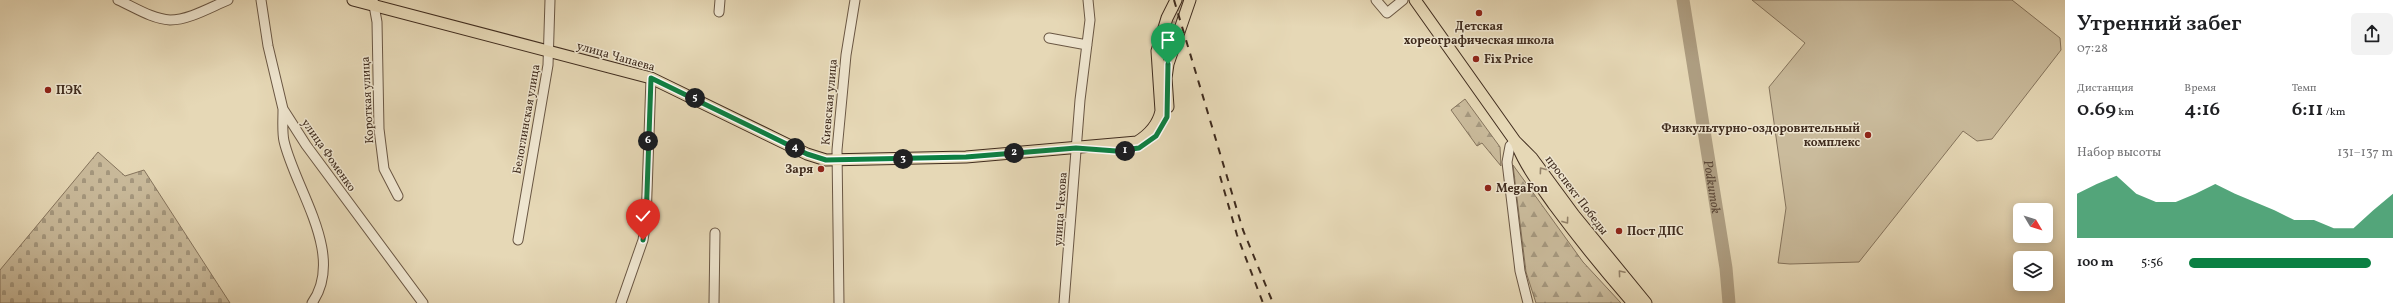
<!DOCTYPE html>
<html lang="ru">
<meta charset="utf-8">
<style>
body{margin:0;font-family:Vollkorn,serif;background:#f2f2f2;color:#202124;height:100vh;display:flex;flex-direction:column;font-size:15px;white-space:nowrap}
*{box-sizing:border-box;margin:0}
p{font-size:13px;color:#757577}
.icon{flex:none;width:22px;height:22px;fill:none;stroke:currentColor;stroke-width:2;stroke-linecap:round;stroke-linejoin:round}
.map{position:relative;flex:1;overflow:hidden}
.panel{display:flex;flex-direction:column;background:#fff;width:340px}
.panel>*{flex:none}
.needle{width:26px;rotate:128deg}
.buttons{position:absolute;left:2013px;top:203px;display:grid;gap:8px}
.buttons a{display:grid;place-items:center;width:40px;height:40px;border-radius:6px;background:#fff;box-shadow:0 2px 10px #0003;font-size:20px}
.pin{position:absolute;display:grid;place-items:center;width:34px;height:34px;color:#fff;margin:-41px -17px;border-radius:50% 50% 50% 0;rotate:-45deg;box-shadow:0 0 4px #0007}
.pin .icon{rotate:45deg}
.km{position:absolute;width:20px;height:20px;margin:-10px;border-radius:50%;background:#222;color:#fff;font-size:11px;line-height:20px;text-align:center}
.round{display:grid;place-items:center;flex:none;width:42px;height:42px;border-radius:6px;background:#f2f2f2}
.overview{display:flex;align-items:center;justify-content:space-between;height:68px;padding:0 12px}
h1{font-size:22px;font-weight:600;line-height:30px}
.figures{display:grid;grid-template-columns:repeat(3,1fr);gap:6px;height:68px;padding:4px 12px}
.figures div{display:grid;align-content:center}
.figures b{font-size:20px;font-weight:600}
.figures small{font-size:11px;font-weight:400}
.figures p{font-size:11px}
.chart{height:112px;padding:8px 12px}
.chart p{display:flex;justify-content:space-between}
.chart svg{width:100%;height:72px;margin-top:4px;fill:#0b8043;opacity:.7}
ul{padding:0 12px;list-style:none;font-size:13px}
li{display:grid;grid-template-columns:64px 48px 1fr;align-items:center;height:30px}
li i{height:10px;border-radius:5px;background:#0b8043}
main{display:flex;flex:1;min-height:0}
.map>svg:first-child{display:block}
.grass{fill:url(#grass-dots);stroke:#85745d}
.forest{fill:url(#forest-firs);stroke:#85745d}
.cemetery{fill:url(#cemetery-stones);stroke:#85745d}
.park{fill:#cabb9c;stroke:#85745d}
.lines{fill:none;stroke-linecap:round;stroke-linejoin:round}
.river{stroke:#ae9e82;stroke-width:13}
.minor-casing{stroke:#6a5744;stroke-width:11}
.major-casing{stroke:#402c1e;stroke-width:13}
.minor{stroke:#efe6d0;stroke-width:9}
.major{stroke:#e6d8b6;stroke-width:11}
.rail{stroke:#402c1e;stroke-width:2;stroke-dasharray:7 7;stroke-linecap:butt}
.oneway{stroke:#93826a}
.route-casing{stroke:#fff;stroke-width:8}
.route{stroke:#0b8043;stroke-width:5}
.poi-dot{fill:#8f2418;stroke:#efe6d0;stroke-width:1.5}
.labels{text-anchor:middle;stroke-width:3;stroke-linejoin:round;paint-order:stroke}
.poi-label{font-size:12px;font-weight:bold;fill:#402c1e;stroke:#efe6d0;text-anchor:start}
.street-label{font-size:12px;fill:#402c1e;stroke:#efe6d0}
.water-label{font-size:13px;font-style:italic;fill:#5c4837;stroke:#efe6d0}
</style>
<main>
<div class="map">
<svg width="2065" height="303" viewBox="0 0 2065 303">
<defs>
<pattern id="grass-dots" width="8" height="8" patternUnits="userSpaceOnUse"><rect width="8" height="8" fill="#cabb9c"/><path d="M2 2h.1M6 6h.1" fill="none" stroke="#a5987f" stroke-width="1.8" stroke-linecap="round"/></pattern>
<pattern id="forest-firs" width="22" height="20" patternUnits="userSpaceOnUse"><rect width="22" height="20" fill="#cabb9c"/><path d="M5 1l3.5 6h-7zM16 11l3.5 6h-7z" fill="#a5987f"/></pattern>
<pattern id="cemetery-stones" width="16" height="16" patternUnits="userSpaceOnUse"><rect width="16" height="16" fill="#cabb9c"/><path d="M2 7V4a2 2 0 0 1 4 0v3zM10 15v-3a2 2 0 0 1 4 0v3z" fill="#a5987f"/></pattern>
</defs>
<rect width="100%" height="100%" fill="#e6d8b6"/>
<filter id="stains"><feTurbulence type="fractalNoise" baseFrequency=".005" numOctaves="4"/><feColorMatrix values="0 0 0 0 .2 0 0 0 0 .09 0 0 0 0 .02 0 0 0 .5 -.17"/></filter>
<radialGradient id="worn" r=".72"><stop offset=".6" stop-color="#630" stop-opacity="0"/><stop offset="1" stop-color="#630" stop-opacity=".3"/></radialGradient>
<!-- grass -->
<path class="grass" d="M1180 0H1187L1162 77C1161 49 1168 25 1180 0Z"/>
<!-- forest -->
<path class="forest" d="M1465 99 1500 147 1501 166 1482 143 1477 146 1451 110Z
M1513 165 1583 262 1621 303H1536L1526 272Z"/>
<!-- cemetery -->
<path class="cemetery" d="M98 152 125 176 144 170 230 303H0V270Z"/>
<!-- park -->
<path class="park" d="M1752 0H2012L2060 38 2061 50 1992 139 1977 141 1963 131 1859 262 1790 264 1778 263 1786 208 1769 87 1805 43Z"/>
<g class="lines">
<!-- river -->
<path class="river" id="s1" d="M1683 0 1726 268 1729 303"/>
<!-- minor casing -->
<g class="minor-casing">
<path id="minor" d="M118 0C134 7 152 19 170 20 189 20 211 7 228 0
M261 0 268 46 283 109 306 145 423 303
M373 0 377 22 379 129 384 169 398 196
M1376 0 1387 13 1403 0
M719 12 720 0
M1049 38 1087 45
M283 110C283 120 282 132 284 141 295 189 346 255 312 303
M1515 141 1510 146 1507 162 1520 271 1528 303
M518 240 548 65 550 0
M621 303 643 240 646 221 651 78
M714 303 715 233
M839 303 837 150 846 55 855 0
M1064 303 1080 100 1090 20 1088 0"/>
</g>
<!-- major casing -->
<g class="major-casing">
<path id="major" d="M353 0 651 78 807 154 826 160 966 157 1137 142C1150 134 1158 125 1161 111L1157 51 1167 18 1176 0
M1415 0 1515 141 1532 158 1574 215 1646 303
M1168 107 1166 78 1168 64 1190 0
M1517 145C1526 167 1540 185 1554 205 1579 239 1605 271 1633 303"/>
</g>
<!-- minor -->
<use href="#minor" class="minor"/>
<!-- major -->
<use href="#major" class="major"/>
<!-- rail -->
<path class="rail" d="M1174 0 1243 230 1273 303
M1220 176 1237 235 1263 303"/>
</g>
<!-- one-way arrows -->
<defs><path id="oneway-chevron" d="M-2-3.5L2.5 0L-2 3.5" fill="none" stroke-width="1.6" stroke-linecap="round" stroke-linejoin="round"/></defs>
<g class="oneway">
<use href="#oneway-chevron" transform="translate(1542 170) rotate(-126)"/>
<use href="#oneway-chevron" transform="translate(1566 221) rotate(54)"/>
<use href="#oneway-chevron" transform="translate(1621 273) rotate(-130)"/>
</g>
<g class="lines">
<!-- route casing -->
<g class="route-casing">
<path id="route" d="M643 240 646 221 651 78 807 154 826 160 966 157 1076 148 1116 151 1139 148 1156 136 1167 117 1168 64"/>
</g>
<!-- route -->
<use href="#route" class="route"/>
</g>
<!-- markers -->
<g class="poi-dot">
<circle cx="1479" cy="13" r="4"/>
<circle cx="1476" cy="59" r="4"/>
<circle cx="48" cy="90" r="4"/>
<circle cx="1868" cy="135" r="4"/>
<circle cx="821" cy="169" r="4"/>
<circle cx="1488" cy="188" r="4"/>
<circle cx="1619" cy="231" r="4"/>
</g>
<g class="labels">
<!-- poi labels -->
<g class="poi-label">
<text x="1479" y="30" text-anchor="middle">Детская<tspan x="1479" dy="14">хореографическая школа</tspan></text>
<text x="1484" y="63">Fix Price</text>
<text x="56" y="94">ПЭК</text>
<text x="1860" y="132" text-anchor="end">Физкультурно-оздоровительный<tspan x="1860" dy="14">комплекс</tspan></text>
<text x="813" y="173" text-anchor="end">Заря</text>
<text x="1496" y="192">MegaFon</text>
<text x="1627" y="235">Пост ДПС</text>
</g>
<!-- street labels -->
<g class="street-label">
<text transform="translate(616 56) rotate(16)" y="4">улица Чапаева</text>
<text transform="translate(367 100) rotate(-93)" y="4">Короткая улица</text>
<text transform="translate(829 102) rotate(-85)" y="4">Киевская улица</text>
<text transform="translate(526 119) rotate(-80)" y="4">Белоглинская улица</text>
<text transform="translate(329 155) rotate(55)" y="4">улица Фоменко</text>
<text transform="translate(1577 195) rotate(53)" y="4">проспект Победы</text>
<text transform="translate(1060 209) rotate(-86)" y="4">улица Чехова</text>
</g>
<!-- water labels -->
<g class="water-label">
<text dy="5" stroke="none"><textPath href="#s1" startOffset="189">Podkumok</textPath></text>
</g>
</g>
<rect width="100%" height="100%" filter="url(#stains)"/>
<rect width="100%" height="100%" fill="url(#worn)"/>
</svg>
<div class="buttons">
<a><svg class="needle" viewBox="-14 -14 28 28"><path d="M0-13l5 13h-10z" fill="#e53935"/><path d="M0 13l5-13h-10z" fill="#757577"/></svg></a>
<a><svg class="icon" aria-label="layers" viewBox="0 0 24 24"><path d="M12 4l9 5-9 5-9-5zM3 14l9 5 9-5"/></svg></a>
</div>
<div class="pin" style="left:1168px;top:64px;background:#1e9e55"><svg class="icon" aria-label="arrive" viewBox="0 0 24 24"><path d="M6 21V4h12l-3 4 3 4H6"/></svg></div>
<div class="pin" style="left:643px;top:240px;background:#d93025"><svg class="icon" aria-label="check" viewBox="0 0 24 24"><path d="M5 12l5 5 9-10"/></svg></div>
<b class="km" style="left:1125px;top:151px">1</b>
<b class="km" style="left:1014px;top:153px">2</b>
<b class="km" style="left:903px;top:159px">3</b>
<b class="km" style="left:795px;top:148px">4</b>
<b class="km" style="left:695px;top:98px">5</b>
<b class="km" style="left:648px;top:141px">6</b>
</div>
<section class="panel">
<div class="overview"><div><h1>Утренний забег</h1><p>07:28</p></div><a class="round"><svg class="icon" aria-label="share" viewBox="0 0 24 24"><path d="M12 15V3M7 8l5-5 5 5M5 13v7h14v-7"/></svg></a></div>
<div class="figures">
<div><p>Дистанция</p><b>0.69<small> km</small></b></div>
<div><p>Время</p><b>4:16</b></div>
<div><p>Темп</p><b>6:11<small> /km</small></b></div>
</div>
<div class="chart"><p><span>Набор высоты</span>131–137 m</p>
<svg viewBox="0 0 160 44" preserveAspectRatio="none"><path d="M0 44V17L10 11L20 6L30 17L40 22L50 22L60 17L70 11L80 17L90 22L100 27L110 33L120 33L130 38L140 38L150 27L160 17V44z"/></svg>
</div>
<ul>
<li><b>100 m</b>5:56<i style="width:89%"></i></li>
</ul>
</section>
</main>
